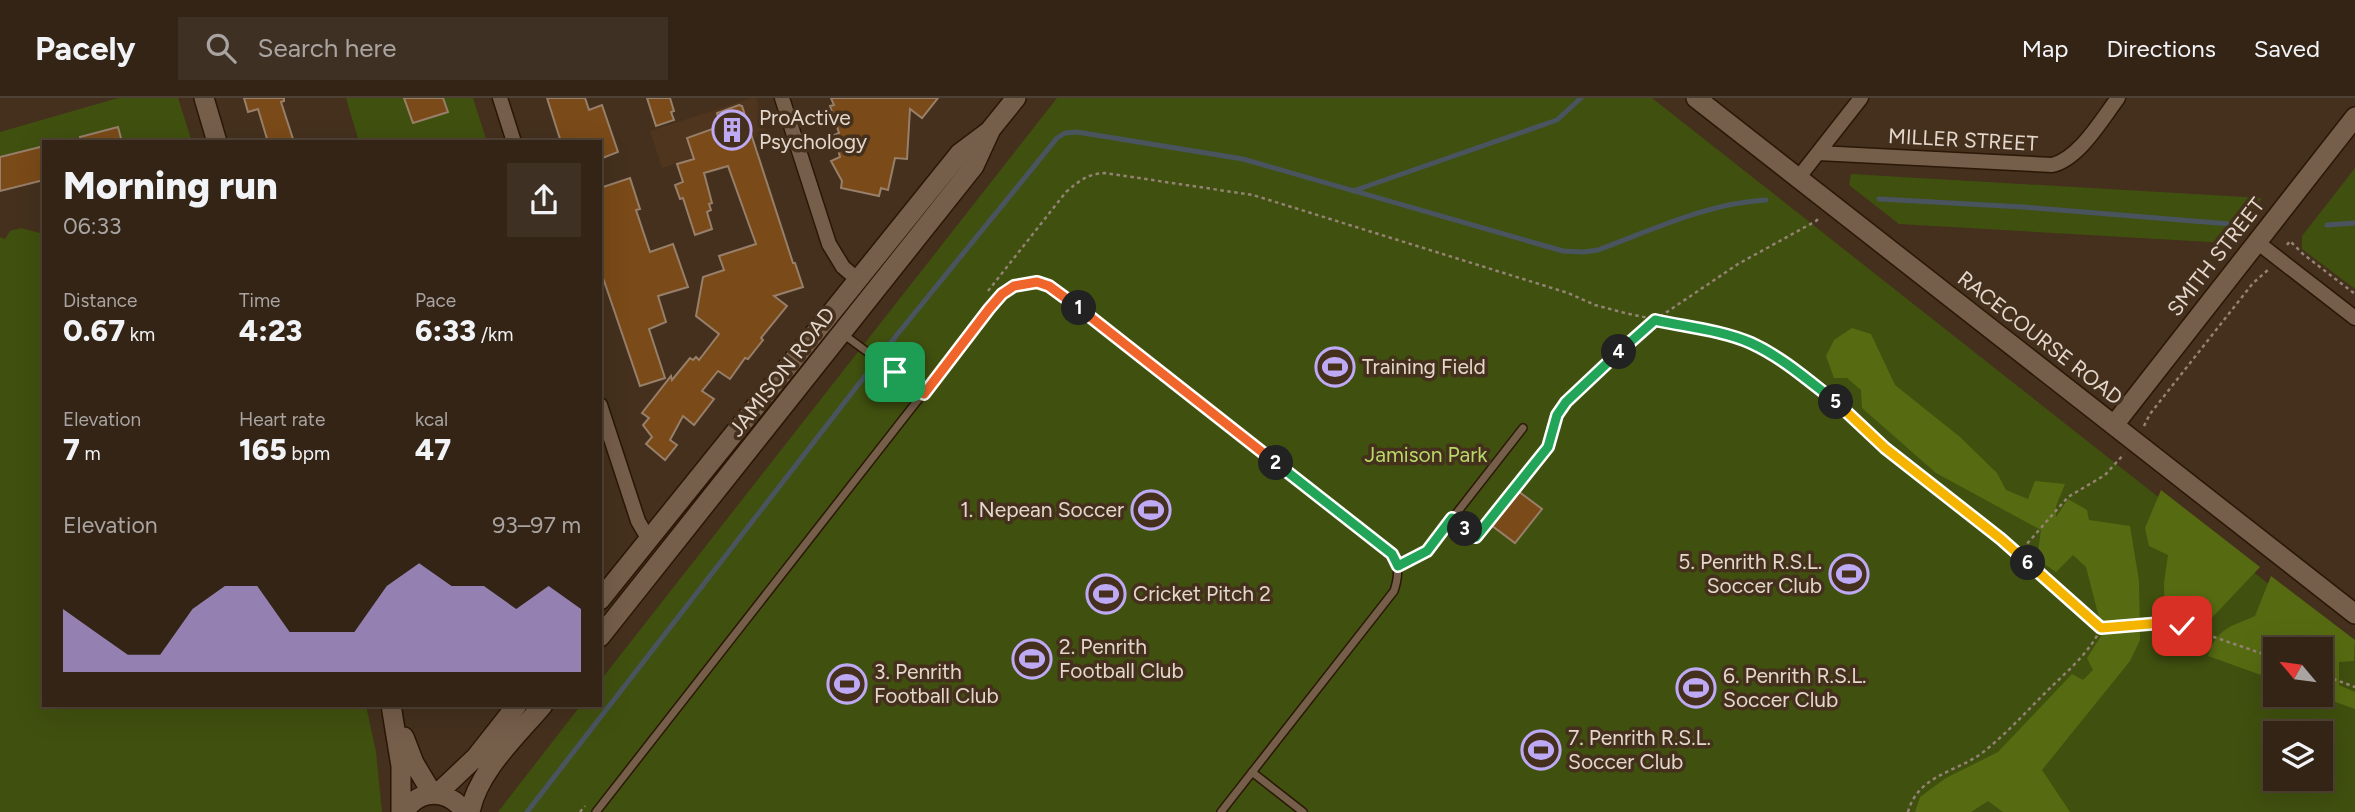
<!DOCTYPE html>
<meta charset="utf-8">
<style>
body{margin:0;font-family:Figtree,sans-serif;background:#3e3023;color:#f1f3f6;height:100vh;display:flex;flex-direction:column;font-size:26px;white-space:nowrap}
*{box-sizing:border-box;margin:0}
p{font-size:23px;color:#a9a4a1}
.icon{flex:none;width:38px;height:38px;fill:none;stroke:currentColor;stroke-width:2;stroke-linecap:round;stroke-linejoin:round}
.map{position:relative;flex:1;overflow:hidden}
.sheet{position:absolute;left:42px;top:42px;width:560px;height:567px;display:flex;flex-direction:column;background:#332416;border-radius:0px;box-shadow:0 7px 28px #0002,0 0 0 2px #4e4135}
.sheet>*{flex:none}
.needle{width:46px;rotate:299deg}
.tools{position:absolute;left:2263px;top:539px;display:grid;gap:14px}
.tools a{display:grid;place-items:center;width:70px;height:70px;border-radius:0px;background:#332416;box-shadow:0 7px 28px #0002,0 0 0 2px #4e4135;font-size:35px}
.pin{position:absolute;display:grid;place-items:center;width:60px;height:60px;color:#fff;margin:-30px;border-radius:14px;box-shadow:0 4px 10px #0006}
.km{position:absolute;width:35px;height:35px;margin:-18px;border-radius:50%;background:#222;color:#fff;font-size:19px;line-height:35px;text-align:center}
.round{display:grid;place-items:center;flex:none;width:74px;height:74px;border-radius:0px;background:#3e3023}
.headline{display:flex;align-items:center;justify-content:space-between;height:119px;padding:0 21px}
h1{font-size:38px;font-weight:800;line-height:52px}
.figures{display:grid;grid-template-columns:repeat(3,1fr);gap:10px;height:119px;padding:7px 21px}
.figures div{display:grid;align-content:center}
.figures b{font-size:30px;font-weight:800}
.figures small{font-size:19px;font-weight:400}
.figures p{font-size:19px}
.chart{height:196px;padding:14px 21px}
.chart p{display:flex;justify-content:space-between}
.chart svg{width:100%;height:126px;margin-top:7px;fill:#bea9f4;opacity:.7}
header{display:flex;align-items:center;gap:42px;box-sizing:border-box;height:98px;padding:0 35px;background:#332416;border-bottom:2px solid #4e4135}
header strong{font-size:33px}
nav{display:flex;gap:38px;margin-inline-start:auto;font-size:24px}
.search{width:490px;height:63px;background:#3e3023;display:flex;align-items:center;gap:18px;box-sizing:border-box;padding:0 24px;border-radius:0px;color:#a9a4a1;font-size:26px}
.map>svg:first-child{display:block}
.built{fill:#4f351d}
.green{fill:#40500f;fill-rule:evenodd}
.forest{fill:#566b11}
.lines{fill:none;stroke-linecap:round;stroke-linejoin:round}
.stream{stroke:#49545e;stroke-width:5}
.building{fill:#7a4a18;stroke:#977f6a;stroke-width:2}
.lane-casing{stroke:#2a1705;stroke-width:10}
.street-casing{stroke:#2a1705;stroke-width:17}
.secondary-casing{stroke:#2a1705;stroke-width:22}
.path{stroke:#948374;stroke-width:2.5;stroke-dasharray:3.5 3.5;stroke-linecap:butt}
.lane{stroke:#755e4a;stroke-width:7}
.street{stroke:#755e4a;stroke-width:14}
.secondary{stroke:#755e4a;stroke-width:19}
.split-1-casing{stroke:#fff;stroke-width:14}
.split-2-casing{stroke:#fff;stroke-width:14}
.split-3-casing{stroke:#fff;stroke-width:14}
.split-4-casing{stroke:#fff;stroke-width:14}
.split-5-casing{stroke:#fff;stroke-width:14}
.split-6-casing{stroke:#fff;stroke-width:14}
.split-7-casing{stroke:#fff;stroke-width:14}
.split-1{stroke:#f0652b;stroke-width:9}
.split-2{stroke:#f0652b;stroke-width:9}
.split-3{stroke:#22a559;stroke-width:9}
.split-4{stroke:#22a559;stroke-width:9}
.split-5{stroke:#22a559;stroke-width:9}
.split-6{stroke:#f5b400;stroke-width:9}
.split-7{stroke:#f5b400;stroke-width:9}
.labels{text-anchor:middle;stroke-width:7;stroke-linejoin:round;paint-order:stroke}
.poi-label{font-size:21px;fill:#e4d7cc;stroke:#44301d;text-anchor:start}
.street-label{font-size:21px;fill:#e4d7cc;stroke:#44301d}
.park-label{font-size:21px;fill:#b8d868;stroke:#44301d}
</style>
<header>
<strong>Pacely</strong>
<div class="search"><svg class="icon" aria-label="search" viewBox="0 0 24 24"><circle cx="10" cy="10" r="6"/><path d="M15 15l6 6"/></svg>Search here</div>
<nav><a>Map</a><a>Directions</a><a>Saved</a></nav>
</header>
<div class="map">
<svg width="2355" height="714" viewBox="0 0 2355 714">
<rect width="100%" height="100%" fill="#44301d"/>
<!-- built -->
<path class="built" d="M751 0H756L767 35 662 70 650 33Z"/>
<!-- green -->
<path class="green" d="M118 0H178L192 44H122L118 29 61 44H44V48L0 59V34Z
M346 0H473L487 44H359Z
M1057 0H1652L2355 554V714H498L581 607H600V583ZM2275 551H2320V597H2275ZM2275 635H2320V681H2275Z
M2355 70V191L2302 151V138Z
M1851 76 2262 100 2227 145 1899 126 1849 87Z
M21 130 44 136V607H366L376 654 382 714H0V139L5 141 10 133Z"/>
<!-- forest -->
<path class="forest" d="M1852 230 1871 236 1895 287 1960 339 1997 375 2006 392 2028 401 2035 383 2065 386 2056 408V419L2068 401 2087 412 2089 422 2130 428 2139 483 2140 542 2130 563 2042 672 2070 714H2003L1988 703 1971 714H1915L1920 699 1946 680 1998 654 2072 576 2083 582 2093 572 2087 560 2103 535 2086 469 2073 457 2056 474 2037 461 2041 432 1936 375 1862 310 1861 292 1847 280H1834L1826 258 1834 242Z
M2161 392 2260 469 2206 526 2194 556 2165 545 2164 485 2168 457 2149 448 2145 430Z
M2271 478 2355 542 2354 563 2339 564V587L2355 594V611L2316 597H2320V551H2275V582L2208 558C2217 530 2230 529 2255 518Z"/>
<g class="lines">
<!-- stream -->
<path class="stream" d="M1353 93 1557 22 1581 0
M1879 101 2023 109 2230 126
M2327 127 2355 125
M527 714 896 238 1057 40 1065 35 1077 34 1243 61 1563 153 1583 154 1598 152C1652 132 1708 105 1766 102"/>
</g>
<!-- building -->
<path class="building" d="M244 0H284V3L281 4 294 44H268L258 11 248 14Z
M404 0H443L448 14 413 25Z
M547 0H585L589 12 602 7 618 54 600 61V42L561 44Z
M647 0H670L674 13 671 14 674 22 656 28Z
M831 0H938L922 20 910 11 907 61 895 60 888 92 881 90 879 98 841 90 842 83 831 63 840 59 834 37 839 35 830 8 834 7Z
M739 7 742 8 793 165H795L803 189 774 198 787 208 761 240 763 242 748 261 745 260 730 281 718 273 702 293 714 301 694 327 683 318 670 342 677 347 665 362 646 346 652 339 643 327 649 320 642 315 671 278 672 282 690 260 693 262 696 259 699 262 719 236 696 218 703 179 724 172 719 158 756 146 728 68 704 75 712 105 709 106 711 112 707 114 712 131 695 137 683 100 680 101 675 87 683 84 677 66 694 61 687 40 721 28 717 15Z
M118 29 122 44H81L80 39Z
M44 48V82L0 93V59Z
M630 80 640 111 636 112 650 154 673 146 688 189 658 198 666 224 649 231 665 280 640 288 600 171V90Z
M1518 393 1542 411 1515 445 1491 427Z"/>
<g class="lines">
<!-- lane casing -->
<g class="lane-casing">
<path id="lane" d="M843 236 924 296
M1398 468 1427 453 1523 330
M1252 674 1303 714
M596 714 989 211C1015 182 1031 175 1065 198L1392 456C1399 470 1399 478 1394 493L1221 714"/>
</g>
<!-- street casing -->
<g class="street-casing">
<path id="street" d="M500 0 514 44
M782 0 829 146 843 169 857 181
M1818 55 2052 67C2079 61 2102 21 2118 0
M1799 79 1861 0
M2257 144 2355 220
M600 307 638 423 649 442"/>
</g>
<!-- secondary casing -->
<g class="secondary-casing">
<path id="secondary" d="M204 0 217 44
M1696 0 2355 516
M2114 327 2355 19
M600 502 960 55 988 34
M600 539 974 68 991 31 1016 0
M391 607 401 668V714
M404 639 414 665 432 695
M437 696 476 659 517 607
M404 714C420 690 448 691 465 714
M470 714C478 673 516 639 543 607"/>
</g>
<!-- path -->
<path class="path" d="M2287 147 2290 143 2303 156 2355 196
M988 193 1066 94C1079 83 1087 76 1105 75L1253 97 1568 195 1595 207 1625 215 1728 237 1750 244 1775 258 1848 314 1885 350 2001 441 2101 530 2161 525 2182 528 2275 560
M2144 328 2150 316 2253 185 2268 172
M1463 429 1476 439 1548 349 1557 317 1566 304 1655 222 1738 166 1816 123 1820 119
M2018 456 2068 399 2105 377 2124 356
M2320 576 2355 589
M580 714 585 708
M1908 714C1918 677 1955 675 1982 655 2005 637 2024 616 2045 595 2065 575 2089 556 2101 530"/>
<!-- lane -->
<use href="#lane" class="lane"/>
<!-- street -->
<use href="#street" class="street"/>
<!-- secondary -->
<use href="#secondary" class="secondary"/>
</g>
<g class="lines">
<!-- split-1 casing -->
<g class="split-1-casing">
<path id="split-1" d="M895 274 924 296 989 211 1002 196 1014 188 1037 184 1049 188 1079 210"/>
</g>
<!-- split-2 casing -->
<g class="split-2-casing">
<path id="split-2" d="M1079 210 1276 365"/>
</g>
<!-- split-3 casing -->
<g class="split-3-casing">
<path id="split-3" d="M1276 365 1392 456 1398 468 1427 453 1452 420 1465 431"/>
</g>
<!-- split-4 casing -->
<g class="split-4-casing">
<path id="split-4" d="M1465 431 1476 439 1548 349 1557 317 1566 304 1619 254"/>
</g>
<!-- split-5 casing -->
<g class="split-5-casing">
<path id="split-5" d="M1619 254 1655 222C1686 229 1721 232 1751 245 1782 259 1809 283 1836 304"/>
</g>
<!-- split-6 casing -->
<g class="split-6-casing">
<path id="split-6" d="M1836 304 1885 350 2001 441 2028 465"/>
</g>
<!-- split-7 casing -->
<g class="split-7-casing">
<path id="split-7" d="M2028 465 2101 530 2161 525 2182 528"/>
</g>
<!-- split-1 -->
<use href="#split-1" class="split-1"/>
<!-- split-2 -->
<use href="#split-2" class="split-2"/>
<!-- split-3 -->
<use href="#split-3" class="split-3"/>
<!-- split-4 -->
<use href="#split-4" class="split-4"/>
<!-- split-5 -->
<use href="#split-5" class="split-5"/>
<!-- split-6 -->
<use href="#split-6" class="split-6"/>
<!-- split-7 -->
<use href="#split-7" class="split-7"/>
</g>
<!-- icons -->
<defs>
<g id="building-ring" transform="scale(2.0125)"><circle r="9.5" fill="#44301d" stroke="#bea9f4" stroke-width="1.5"/><path d="M-4-6H4V6H1V3H-1V6H-4ZM-2.5-4.3h1.7v1.8h-1.7ZM.8-4.3h1.7v1.8H.8ZM-2.5-1h1.7V.8h-1.7ZM.8-1h1.7V.8H.8Z" fill="#bea9f4"/></g>
<g id="stadium-ring" transform="scale(2.0125)"><circle r="9.5" fill="#44301d" stroke="#bea9f4" stroke-width="1.5"/><path d="M0-5a6.5 5 0 1 0 0 10a6.5 5 0 1 0 0-10ZM-3.5-1.8h7v3.6h-7Z" fill="#bea9f4"/></g>
</defs>
<g fill-rule="evenodd">
<use href="#building-ring" x="732" y="32"/>
<use href="#stadium-ring" x="1335" y="269"/>
<use href="#stadium-ring" x="1151" y="412"/>
<use href="#stadium-ring" x="1849" y="476"/>
<use href="#stadium-ring" x="1106" y="496"/>
<use href="#stadium-ring" x="1032" y="561"/>
<use href="#stadium-ring" x="847" y="586"/>
<use href="#stadium-ring" x="1696" y="590"/>
<use href="#stadium-ring" x="1541" y="652"/>
</g>
<g class="labels">
<!-- poi labels -->
<g class="poi-label">
<text x="759" y="27">ProActive<tspan x="759" dy="24">Psychology</tspan></text>
<text x="1362" y="276">Training Field</text>
<text x="1124" y="419" text-anchor="end">1. Nepean Soccer</text>
<text x="1822" y="471" text-anchor="end">5. Penrith R.S.L.<tspan x="1822" dy="24">Soccer Club</tspan></text>
<text x="1133" y="503">Cricket Pitch 2</text>
<text x="1059" y="556">2. Penrith<tspan x="1059" dy="24">Football Club</tspan></text>
<text x="874" y="581">3. Penrith<tspan x="874" dy="24">Football Club</tspan></text>
<text x="1723" y="585">6. Penrith R.S.L.<tspan x="1723" dy="24">Soccer Club</tspan></text>
<text x="1568" y="647">7. Penrith R.S.L.<tspan x="1568" dy="24">Soccer Club</tspan></text>
</g>
<!-- street labels -->
<g class="street-label">
<text transform="translate(1963 42) rotate(3)" y="7">MILLER STREET</text>
<text transform="translate(2216 159) rotate(-52)" y="7">SMITH STREET</text>
<text transform="translate(2040 240) rotate(38)" y="7">RACECOURSE ROAD</text>
<text transform="translate(782 274) rotate(-52)" y="7">JAMISON ROAD</text>
</g>
<!-- park labels -->
<g class="park-label">
<text x="1426" y="364">Jamison Park</text>
</g>
</g>
</svg>
<div class="tools">
<a><svg class="needle" viewBox="-14 -14 28 28"><path d="M0-13l5 13h-10z" fill="#e53935"/><path d="M0 13l5-13h-10z" fill="#a9a4a1"/></svg></a>
<a><svg class="icon" aria-label="layers" viewBox="0 0 24 24"><path d="M12 4l9 5-9 5-9-5zM3 14l9 5 9-5"/></svg></a>
</div>
<div class="pin" style="left:895px;top:274px;background:#1e9e55"><svg class="icon" aria-label="arrive" viewBox="0 0 24 24"><path d="M6 21V4h12l-3 4 3 4H6"/></svg></div>
<div class="pin" style="left:2182px;top:528px;background:#d93025"><svg class="icon" aria-label="check" viewBox="0 0 24 24"><path d="M5 12l5 5 9-10"/></svg></div>
<b class="km" style="left:1079px;top:210px">1</b>
<b class="km" style="left:1276px;top:365px">2</b>
<b class="km" style="left:1465px;top:431px">3</b>
<b class="km" style="left:1619px;top:254px">4</b>
<b class="km" style="left:1836px;top:304px">5</b>
<b class="km" style="left:2028px;top:465px">6</b>
<section class="sheet">
<div class="headline"><div><h1>Morning run</h1><p>06:33</p></div><a class="round"><svg class="icon" aria-label="share" viewBox="0 0 24 24"><path d="M12 15V3M7 8l5-5 5 5M5 13v7h14v-7"/></svg></a></div>
<div class="figures">
<div><p>Distance</p><b>0.67<small> km</small></b></div>
<div><p>Time</p><b>4:23</b></div>
<div><p>Pace</p><b>6:33<small> /km</small></b></div>
</div>
<div class="figures">
<div><p>Elevation</p><b>7<small> m</small></b></div>
<div><p>Heart rate</p><b>165<small> bpm</small></b></div>
<div><p>kcal</p><b>47</b></div>
</div>
<div class="chart"><p><span>Elevation</span>93–97 m</p>
<svg viewBox="0 0 160 44" preserveAspectRatio="none"><path d="M0 44V22L10 30L20 38L30 38L40 22L50 14L60 14L70 30L80 30L90 30L100 14L110 6L120 14L130 14L140 22L150 14L160 22V44z"/></svg>
</div>
</section>
</div>
